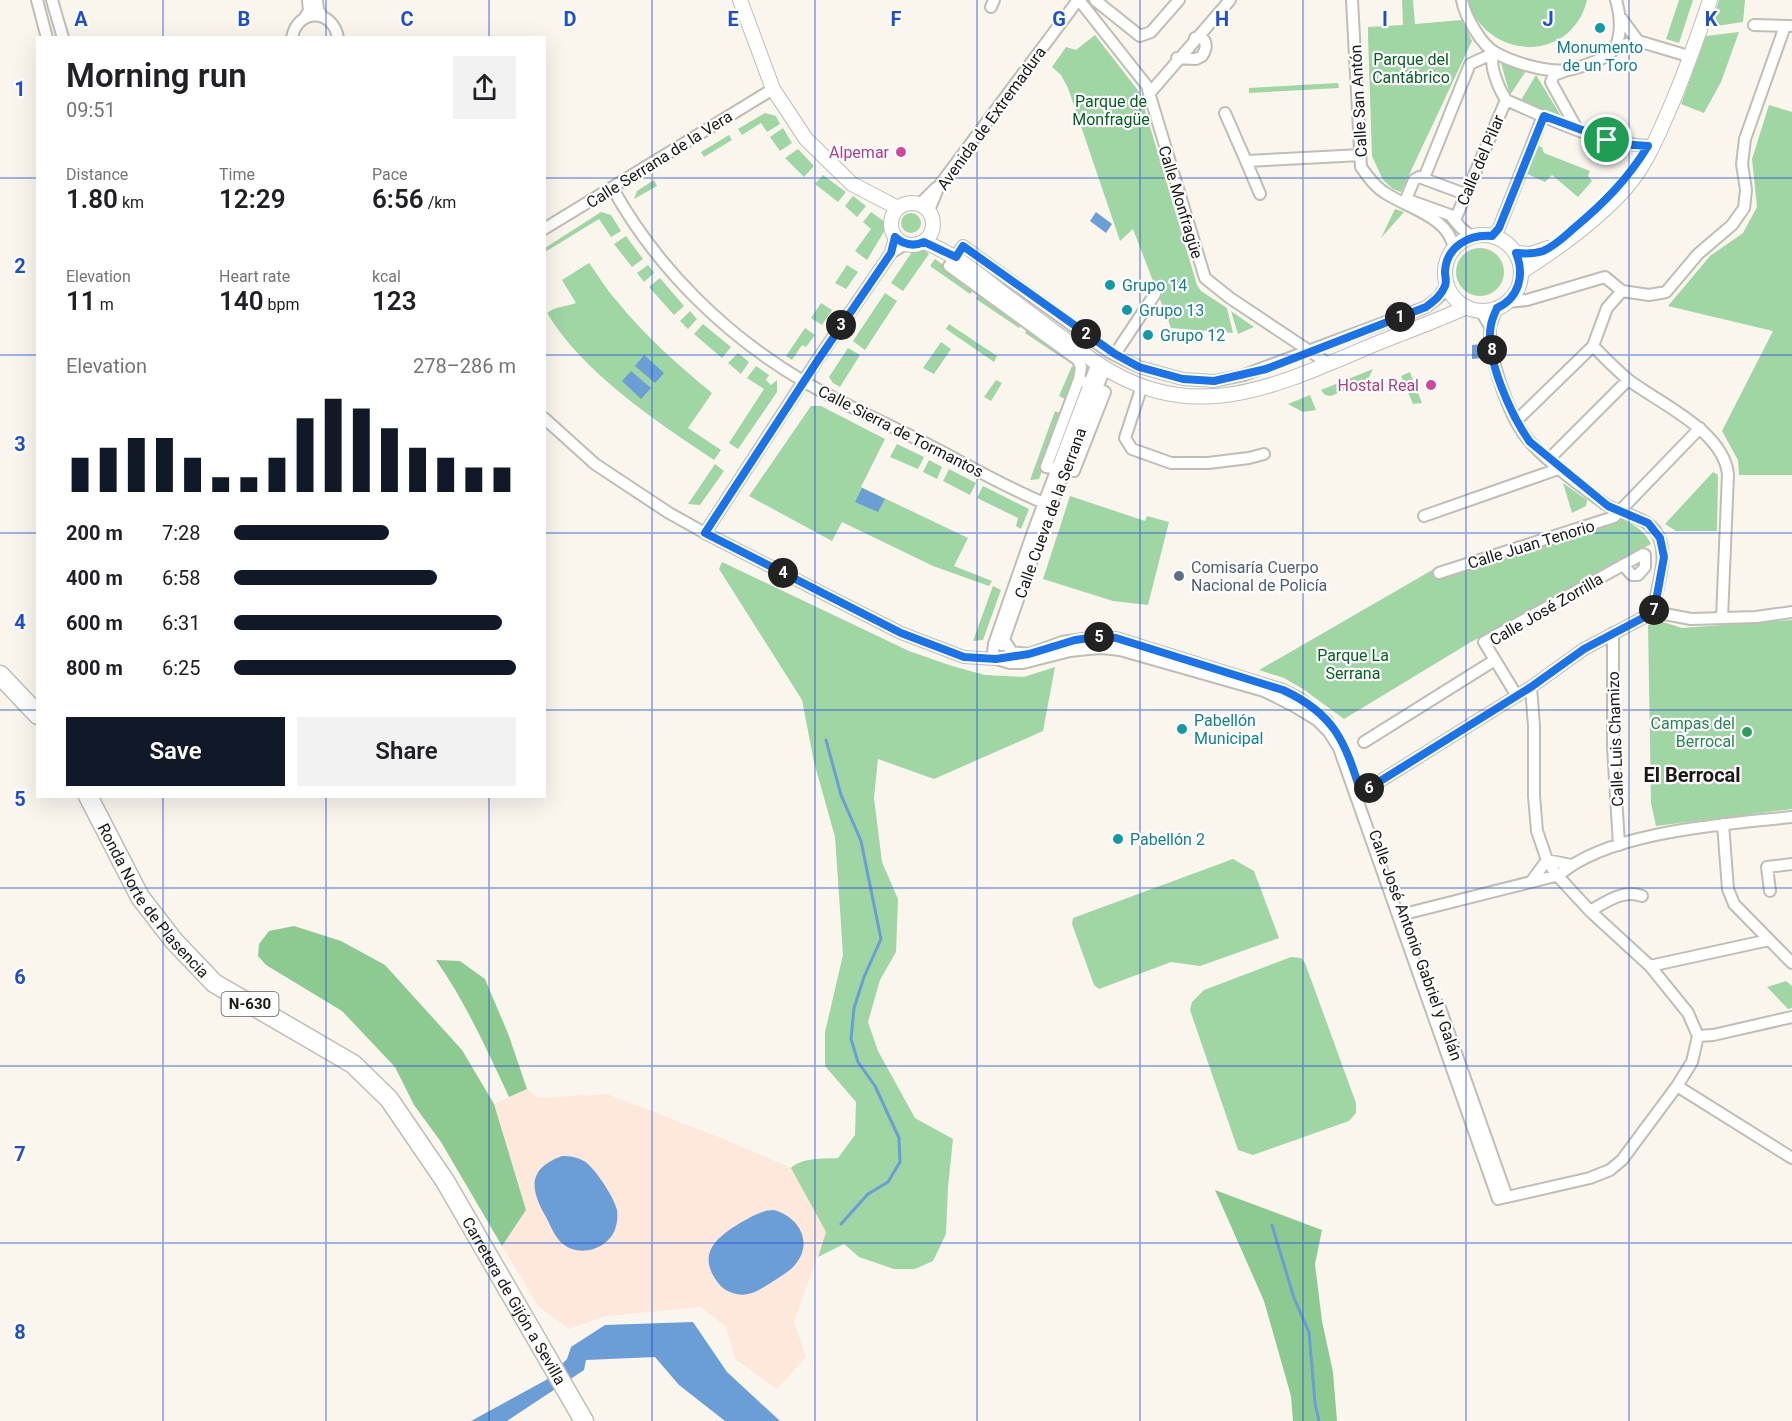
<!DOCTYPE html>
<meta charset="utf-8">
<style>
body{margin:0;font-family:Roboto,sans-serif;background:#f2f2f2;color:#202124;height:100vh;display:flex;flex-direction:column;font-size:22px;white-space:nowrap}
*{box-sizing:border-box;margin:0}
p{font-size:20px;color:#757577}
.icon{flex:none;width:33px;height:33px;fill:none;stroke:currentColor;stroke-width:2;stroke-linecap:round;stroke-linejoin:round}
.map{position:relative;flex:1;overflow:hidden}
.panel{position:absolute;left:36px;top:36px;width:510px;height:762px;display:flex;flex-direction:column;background:#fff;border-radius:0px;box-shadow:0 6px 24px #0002}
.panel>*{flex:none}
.pin{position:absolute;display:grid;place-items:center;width:51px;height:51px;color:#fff;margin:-26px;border:3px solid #fff;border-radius:50%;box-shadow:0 2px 6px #0007}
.km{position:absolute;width:30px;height:30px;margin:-15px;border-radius:50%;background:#222;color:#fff;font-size:16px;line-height:30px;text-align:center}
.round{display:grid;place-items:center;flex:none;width:63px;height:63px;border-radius:0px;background:#f2f2f2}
.head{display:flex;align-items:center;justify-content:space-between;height:102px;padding:0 30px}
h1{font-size:33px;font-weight:600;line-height:45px}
.stats{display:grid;grid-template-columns:repeat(3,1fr);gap:9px;height:102px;padding:6px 30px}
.stats div{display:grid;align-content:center}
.stats b{font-size:26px;font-weight:600}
.stats small{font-size:16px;font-weight:400}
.stats p{font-size:16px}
.chart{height:168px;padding:12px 30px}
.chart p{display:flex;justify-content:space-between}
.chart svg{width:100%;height:108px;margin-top:6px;stroke:#111827;stroke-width:6}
.button{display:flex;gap:12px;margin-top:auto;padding:12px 30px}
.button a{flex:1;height:69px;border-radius:0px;background:#111827;color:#fff;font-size:24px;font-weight:600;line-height:69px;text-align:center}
.button a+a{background:#f2f2f2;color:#202124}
ul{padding:0 30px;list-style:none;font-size:20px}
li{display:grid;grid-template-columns:96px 72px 1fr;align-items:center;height:45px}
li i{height:15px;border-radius:8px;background:#111827}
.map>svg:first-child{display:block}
.industrial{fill:#fee7db}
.green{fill:#a0d5a4}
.forest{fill:#8dca92}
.water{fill:#6b9dd6}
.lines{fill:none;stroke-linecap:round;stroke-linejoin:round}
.stream{stroke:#6b9dd6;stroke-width:3}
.street-casing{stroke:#c0bdb5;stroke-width:14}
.secondary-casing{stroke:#c0bdb5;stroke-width:16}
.highway-casing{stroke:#c0bdb5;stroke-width:21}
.street{stroke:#fff;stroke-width:10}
.secondary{stroke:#fff;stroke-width:14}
.highway{stroke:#fff;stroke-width:18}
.route-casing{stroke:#fff;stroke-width:12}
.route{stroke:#1a73e8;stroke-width:8}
.grid{fill:none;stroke:#1d4ed8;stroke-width:1.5;stroke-opacity:0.55}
.culture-dot{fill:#0f9aa8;stroke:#fff;stroke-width:2}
.hotel-dot{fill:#d1479c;stroke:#fff;stroke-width:2}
.service-dot{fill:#5c6f8a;stroke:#fff;stroke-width:2}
.leisure-dot{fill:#2e9e5b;stroke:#fff;stroke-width:2}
.labels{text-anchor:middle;stroke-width:4.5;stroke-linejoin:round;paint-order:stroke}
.shield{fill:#fff;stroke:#5f5e5c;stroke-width:1.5}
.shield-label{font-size:15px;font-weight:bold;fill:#1a1916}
.culture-label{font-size:16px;fill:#0d838f;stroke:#fff;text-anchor:start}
.park-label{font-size:16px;fill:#02631f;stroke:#fff}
.street-label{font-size:16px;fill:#1a1916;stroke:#fff}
.hotel-label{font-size:16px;fill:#b23c85;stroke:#fff;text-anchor:end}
.service-label{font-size:16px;fill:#4e5e75;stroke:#fff;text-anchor:start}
.leisure-label{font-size:16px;fill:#27864d;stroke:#fff;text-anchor:end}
.quarter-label{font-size:20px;font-weight:bold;fill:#1a1916;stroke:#fff}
.grid-label{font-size:20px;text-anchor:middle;font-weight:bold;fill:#1d4ed8;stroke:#fff;stroke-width:4.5;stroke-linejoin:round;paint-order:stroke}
</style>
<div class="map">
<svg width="1792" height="1421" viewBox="0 0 1792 1421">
<rect width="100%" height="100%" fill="#faf6ee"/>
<!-- industrial -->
<path class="industrial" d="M527 1089 538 1098 607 1094 721 1138 791 1168 826 1232 794 1322 806 1357 777 1389 735 1359 726 1327 701 1307 606 1316 569 1329 538 1306 502 1246 526 1210 494 1104Z"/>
<!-- green -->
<path class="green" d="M1402 0H1413L1415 24 1462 20 1472 41 1401 192 1393 189 1383 180 1372 156 1368 35V27L1403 25Z
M1467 0H1587C1572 63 1488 62 1467 0Z
M1679 0H1693L1679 43 1666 39Z
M1719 0H1745L1743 22 1710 27Z
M1739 32 1721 82 1704 113 1681 104 1706 36Z
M1095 35 1140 93 1197 285 1201 291 1227 308 1233 333 1171 328 1133 229 1120 241 1068 88 1061 75 1052 67 1066 47 1076 50Z
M1501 63 1526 71 1510 95Z
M1536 75 1561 116 1521 100Z
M1338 83 1339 88 1249 93V88Z
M1769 105 1792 112V475H1739L1738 460 1722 431 1773 331 1668 306 1710 256 1743 233 1757 207 1752 159Z
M765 113 776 116 780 124 767 132 761 123 742 135 738 129Z
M783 128 792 143 780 151 770 137Z
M729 135 732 140 704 157 701 152Z
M1536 145 1542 147 1544 153 1590 171 1588 176 1592 181 1578 197 1552 175 1545 182 1525 173Z
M798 149 814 166 804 177 785 158Z
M823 175 846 192 838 202 815 184Z
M654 180 657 186 634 199 637 191Z
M853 196 866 206 857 217 845 206Z
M1395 209 1404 212 1381 238Z
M601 212 611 215 621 231 611 237 599 219 545 252V248Z
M871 212 885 222V230L867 260 855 251 871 229 863 222Z
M901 223a10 10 0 1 1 20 0a10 10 0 1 1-20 0Z
M626 236 643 259 632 267 614 244Z
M1456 272a24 24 0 1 1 48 0a24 24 0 1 1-48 0Z
M914 249 924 250 929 254 903 291 891 283Z
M935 259 975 288 970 294 930 266Z
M589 263C598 275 606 289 616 300 644 335 678 365 712 393L688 428 721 450 714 460C656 421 584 374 547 313 556 306 566 307 576 303L562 280Z
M648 265 654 273 644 282 637 273Z
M847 265 858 272 846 289 835 283Z
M660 278 684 306 674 315 649 287Z
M980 292 1022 323 1019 328 976 299Z
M885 293 897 301 865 350 853 341Z
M821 303 832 310 822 325 811 318Z
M690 311 697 319 688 329 680 321Z
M1231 311 1254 327 1238 334Z
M703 324 731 347 722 358 694 334Z
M949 324 997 356 994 362 946 329Z
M805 328 815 335 806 347 802 345 792 360 786 356Z
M1028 328 1066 356 1064 359 1025 333Z
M941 342 951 349 934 374 923 368Z
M848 348 860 355 840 387 833 383 829 377Z
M738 353 749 362 741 374 728 363Z
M756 366 769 375 766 380 771 385 777 380V392L738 449 729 443 764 389 747 378Z
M1072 366 1079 370 1067 400 1059 396Z
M1373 369 1367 381 1331 396 1325 395 1321 390Z
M1410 372 1422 403 1413 404 1401 376Z
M996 380 1002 383 991 401 984 397Z
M1310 395 1316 410 1303 412 1288 404Z
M811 406H821L885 439 861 487 968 538 954 566 992 581 989 586 933 566 842 522 832 541 749 496Z
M1055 411 1063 414 1039 479 1030 480Z
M897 444 924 457 918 469 890 457Z
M929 460 942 467 937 479 923 472Z
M715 464 724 471 700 505 688 504Z
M949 469 976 483 970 495 943 481Z
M1713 472 1718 475 1717 531H1676L1665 524Z
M1563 483 1587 500 1586 506 1572 513Z
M983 486 1029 509 1021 529 1016 526 1018 518 977 498Z
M1070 496 1145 521 1147 516 1169 522 1148 605 1113 601 1043 579Z
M1606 515C1625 519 1642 526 1651 544L1471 642 1344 719 1303 689 1284 678 1259 670 1434 569Z
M722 562 909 651 952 666 985 675 1024 677 1055 667 1043 731 934 779 878 759 874 798 882 862 898 899 896 952 880 980 868 1022 878 1051 915 1118 953 1139 948 1187 946 1234 933 1261 915 1269H894L859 1257 844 1244 818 1257 826 1232 791 1168C803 1157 823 1159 838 1158L855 1135 856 1102 825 1066V1032L843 955 840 909 835 837 814 762 802 700 719 569Z
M993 586 1001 590 983 640 973 641Z
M1792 620V809L1656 826 1651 803 1648 625 1660 621 1682 628Z
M1233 859 1254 871 1279 938 1200 966 1171 962 1099 989 1094 985 1072 924 1073 918Z
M1291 957 1301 958 1305 963 1356 1103V1113L1349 1121 1253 1155 1238 1150 1190 1010 1192 1002 1204 990Z
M1786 981 1792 986V1008L1788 1009 1767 987Z"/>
<!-- forest -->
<path class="forest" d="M294 926 341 941 385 965 462 1050 494 1104 526 1210 502 1246 441 1142 414 1105 395 1067 342 1011 266 965 258 956 259 944 269 931Z
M436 960 460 961 485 979 509 1036 527 1089 509 1097C487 1050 466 1003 436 960Z
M1215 1190 1322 1230 1315 1264 1322 1321 1333 1372 1337 1421H1293L1291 1396 1264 1301Z"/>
<!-- water -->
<path class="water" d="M1096 212 1112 224 1106 233 1090 221Z
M1482 344V358L1472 359V345Z
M644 355 664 373 655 383 635 366Z
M631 371 651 388 641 399 622 381Z
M862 488 885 499 878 512 855 502Z
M562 1156C570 1156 577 1157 584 1161 595 1168 614 1197 617 1210 618 1217 617 1225 614 1232 605 1250 579 1257 563 1244 555 1238 551 1226 546 1217 530 1189 527 1169 562 1156Z
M774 1210C802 1218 815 1247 791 1269 785 1274 778 1278 772 1282 758 1291 747 1299 730 1292 722 1289 718 1283 714 1277 698 1250 721 1235 740 1223 751 1217 761 1210 774 1210Z
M693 1322 727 1372 780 1421H725L679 1385 655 1357 586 1360 584 1370 507 1421H471L546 1380 567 1359 571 1347 605 1325Z"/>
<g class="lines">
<!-- stream -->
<path class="stream" d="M826 740 841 795 861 841 881 939 864 977 854 1008 851 1039 858 1062 875 1086 899 1138 900 1162 888 1182 868 1194 841 1224
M1272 1225 1294 1298 1309 1332 1315 1403 1319 1421"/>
<!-- street casing -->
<g class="street-casing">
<path id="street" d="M37 0 47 38
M52 0 63 38
M317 0 318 10 323 17
M1079 0 1147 86 1205 278 1230 298 1329 364
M1095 0 1140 36 1151 32 1179 0
M1352 0 1361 167C1368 177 1376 188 1387 194 1410 209 1449 217 1454 249
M1462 0C1465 16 1481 45 1496 53 1514 63 1548 73 1568 70 1579 68 1589 64 1599 60 1605 57 1614 52 1616 46 1622 31 1620 14 1616 0
M991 7 994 0
M305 17 309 11 308 0
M1621 18 1638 41
M1754 25 1790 26
M292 38C297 8 333 8 338 38
M1616 47 1638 41 1685 55
M1494 53C1488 64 1499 89 1506 100
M1177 58 1196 59 1202 56C1206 50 1208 43 1202 38H1195
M1565 71 1554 75 1551 82 1577 129
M1149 94 1230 0
M1506 100C1550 119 1599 144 1648 146
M1225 113 1246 161 1361 155
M1246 161 1260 194
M1424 178 1470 64 1494 53
M613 189C657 268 725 335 803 381 842 404 885 423 925 443 966 464 1008 489 1051 506
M1406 199 1414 180 1419 177 1465 194
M1411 201 1450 215 1461 228 1472 237
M920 204 936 188
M929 210 939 186 1078 0
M1455 220 1506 100
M544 229 773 89
M1492 236 1499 228 1543 116
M891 253 905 244
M1622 291 1607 308 1593 346C1605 358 1617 371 1630 381 1661 404 1723 431 1728 474L1722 618
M1507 302 1527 300 1605 277 1622 291 1649 295 1666 292 1698 254 1732 225 1744 208 1746 190 1742 164 1745 139 1785 26
M1497 307C1495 314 1491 322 1490 329 1489 359 1510 421 1531 443 1550 464 1582 487 1605 504 1623 516 1652 516 1660 540 1668 564 1655 588 1654 612
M1480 310 1490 326
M1115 354 1155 294
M1079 379 1046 467 1074 471 1105 392 1079 379 1081 367 1078 360 949 266 963 246 1109 352 1139 367 1183 379 1214 381 1244 375 1426 307 1439 297 1447 284
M1142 386 1125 438 1132 449 1171 463H1208L1249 458 1264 454
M544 418 595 464 669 513 705 533 901 633 964 657 996 659 1010 663H1023L1070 651 1088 649 1103 648 1120 650 1264 691 1294 706 1317 720 1329 732 1339 748 1498 1199 1590 1178 1610 1170 1622 1160 1677 1086 1692 1062 1698 1036 1688 1013 1650 966 1590 911 1555 873 1547 860 1537 831 1534 796V726L1531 687
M1517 420 1593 346
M1549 459 1628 380
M1424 516 1561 468
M705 533 816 362 891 253 895 237
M1439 573 1614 517 1700 428
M1613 633V747L1619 845
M1004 640 1012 652 1029 654 1062 642 1097 637 1116 638 1283 690 1299 698 1327 721
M1002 645 1051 506 1105 368
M996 659 993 652 994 644 1034 529 1097 363
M1517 696 1484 642 1643 554 1645 555V567L1638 575H1632L1623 565
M1364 742 1495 660
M1361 793 1531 687 1584 649 1654 612 1691 619 1756 617 1792 612
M1723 824 1728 889 1734 904 1792 963
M1531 882 1547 860 1571 865
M1770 891 1767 867 1792 864
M1590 911C1606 902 1623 889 1642 896
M1400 915 1559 875C1609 831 1726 824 1792 817
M1650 966 1769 940
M1439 1005 1507 1197
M1698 1036 1713 1035 1792 1017
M1677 1086 1792 1158"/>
</g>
<!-- secondary casing -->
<g class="secondary-casing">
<path id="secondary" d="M740 0 773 89 806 139 852 184 898 208
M891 224a21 21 0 1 1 42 0a21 21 0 1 1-42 0Z
M1445 273a38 38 0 1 1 76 0a38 38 0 1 1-76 0Z
M924 242C953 253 976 272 1000 291 1028 312 1056 333 1084 354 1182 427 1261 393 1361 350 1396 335 1432 323 1467 307
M1516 253 1531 254 1548 248
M1521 272C1559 248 1595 222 1625 189 1644 168 1655 142 1666 117 1683 79 1697 39 1710 0"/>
</g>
<!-- highway casing -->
<g class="highway-casing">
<g id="highway">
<path d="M0 675 38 715"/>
<path id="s1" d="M88 796 140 897 174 941 214 983 353 1064 389 1099 445 1181 584 1421"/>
</g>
</g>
<!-- street -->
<use href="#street" class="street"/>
<!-- secondary -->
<use href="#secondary" class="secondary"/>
<!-- highway -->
<use href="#highway" class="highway"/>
</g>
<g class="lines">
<!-- route casing -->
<g class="route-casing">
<path id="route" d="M1544 116 1620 144 1648 146C1627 180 1604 203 1573 229 1564 237 1555 246 1543 251 1534 254 1526 254 1516 253 1525 275 1519 298 1497 308 1495 313 1492 319 1491 325 1484 357 1512 417 1530 442L1608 506 1648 523 1660 538 1664 557 1654 612 1584 649 1531 687 1361 793C1345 742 1335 714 1283 690L1116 638 1097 637 1075 640 1029 654 996 659 964 657 901 633 705 533 816 363 891 253 895 237C904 245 913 247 924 242L956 257 963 246 1115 354 1139 367 1183 379 1214 381 1266 369 1426 307C1434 301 1441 296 1445 286 1447 281 1445 277 1445 272 1446 246 1470 234 1492 236L1499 228Z"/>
</g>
<!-- route -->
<use href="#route" class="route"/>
</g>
<!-- grid -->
<path class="grid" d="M163 0V38M326 0V38M489 0V38M652 0V1421M815 0V1421M977 0V1421M1140 0V1421M1303 0V1421M1466 0V1421M1629 0V1421M0 178H38M544 178H1792M0 355H38M544 355H1792M0 533H38M544 533H1792M0 710H38M544 710H1792M163 796V1421M326 796V1421M489 796V1421M0 888H1792M0 1066H1792M0 1243H1792"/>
<!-- markers -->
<g class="culture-dot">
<circle cx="1600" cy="28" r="6"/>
<circle cx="1110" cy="285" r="6"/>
<circle cx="1127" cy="310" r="6"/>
<circle cx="1148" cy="335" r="6"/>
<circle cx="1182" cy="729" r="6"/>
<circle cx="1118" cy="839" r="6"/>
</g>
<g class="hotel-dot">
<circle cx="901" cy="152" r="6"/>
<circle cx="1431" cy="385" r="6"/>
</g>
<circle class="service-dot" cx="1179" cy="576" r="6"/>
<circle class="leisure-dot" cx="1747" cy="732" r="6"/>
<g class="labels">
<!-- shield labels -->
<rect class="shield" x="221.5" y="992" width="57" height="24" rx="4.5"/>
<g class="shield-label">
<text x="250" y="1009">N-630</text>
</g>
<!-- culture labels -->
<g class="culture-label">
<text x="1600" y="53" text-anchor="middle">Monumento<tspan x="1600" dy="18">de un Toro</tspan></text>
<text x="1122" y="291">Grupo 14</text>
<text x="1139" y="316">Grupo 13</text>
<text x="1160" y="341">Grupo 12</text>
<text x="1194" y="726">Pabellón<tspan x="1194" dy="18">Municipal</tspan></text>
<text x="1130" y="845">Pabellón 2</text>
</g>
<!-- park labels -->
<g class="park-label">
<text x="1411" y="65">Parque del<tspan x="1411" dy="18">Cantábrico</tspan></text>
<text x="1111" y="107">Parque de<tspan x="1111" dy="18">Monfragüe</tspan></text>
<text x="1353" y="661">Parque La<tspan x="1353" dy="18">Serrana</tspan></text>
</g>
<!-- street labels -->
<g class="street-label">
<text transform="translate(1358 101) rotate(-93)" y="6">Calle San Antón</text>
<text transform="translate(991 118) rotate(-54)" y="6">Avenida de Extremadura</text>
<text transform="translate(659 159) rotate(-32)" y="6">Calle Serrana de la Vera</text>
<text transform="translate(1480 160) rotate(-67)" y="6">Calle del Pilar</text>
<text transform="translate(1181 202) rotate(73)" y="6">Calle Monfragüe</text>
<text transform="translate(901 431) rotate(27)" y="6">Calle Sierra de Tormantos</text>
<text transform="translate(1050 513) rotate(-70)" y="6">Calle Cueva de la Serrana</text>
<text transform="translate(1531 544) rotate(-17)" y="6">Calle Juan Tenorio</text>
<text transform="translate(1546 609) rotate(-30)" y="6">Calle José Zorrilla</text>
<text transform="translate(1615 739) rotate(-92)" y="6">Calle Luis Chamizo</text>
<text dy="6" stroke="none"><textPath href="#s1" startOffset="124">Ronda Norte de Plasencia</textPath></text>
<text transform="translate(1416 945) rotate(70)" y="6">Calle José Antonio Gabriel y Galán</text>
<text dy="6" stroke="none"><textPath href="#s1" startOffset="676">Carretera de Gijón a Sevilla</textPath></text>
</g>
<!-- hotel labels -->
<g class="hotel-label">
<text x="889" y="158">Alpemar</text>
<text x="1419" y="391">Hostal Real</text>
</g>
<!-- service labels -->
<g class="service-label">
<text x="1191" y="573">Comisaría Cuerpo<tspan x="1191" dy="18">Nacional de Policía</tspan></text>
</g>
<!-- leisure labels -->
<g class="leisure-label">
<text x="1735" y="729">Campas del<tspan x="1735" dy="18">Berrocal</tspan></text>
</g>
<!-- quarter labels -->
<g class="quarter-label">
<text x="1692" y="782">El Berrocal</text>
</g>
</g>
<g class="grid-label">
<text x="81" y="26">A</text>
<text x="244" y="26">B</text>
<text x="407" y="26">C</text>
<text x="570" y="26">D</text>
<text x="733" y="26">E</text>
<text x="896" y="26">F</text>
<text x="1059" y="26">G</text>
<text x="1222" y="26">H</text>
<text x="1385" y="26">I</text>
<text x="1548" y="26">J</text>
<text x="1711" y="26">K</text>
<text x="20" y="96">1</text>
<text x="20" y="273">2</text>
<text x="20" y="451">3</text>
<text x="20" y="629">4</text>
<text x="20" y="806">5</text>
<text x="20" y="984">6</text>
<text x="20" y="1161">7</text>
<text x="20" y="1339">8</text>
</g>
</svg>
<div class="pin" style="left:1607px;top:140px;background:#1e9e55"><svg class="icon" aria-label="arrive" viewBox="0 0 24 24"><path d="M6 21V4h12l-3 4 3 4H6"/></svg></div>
<b class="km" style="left:1400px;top:317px">1</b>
<b class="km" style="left:1086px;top:334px">2</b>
<b class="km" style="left:841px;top:325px">3</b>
<b class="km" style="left:783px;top:573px">4</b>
<b class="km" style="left:1099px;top:637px">5</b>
<b class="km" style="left:1369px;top:788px">6</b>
<b class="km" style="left:1654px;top:610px">7</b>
<b class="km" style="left:1492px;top:350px">8</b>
<section class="panel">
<div class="head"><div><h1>Morning run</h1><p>09:51</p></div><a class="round"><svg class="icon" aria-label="share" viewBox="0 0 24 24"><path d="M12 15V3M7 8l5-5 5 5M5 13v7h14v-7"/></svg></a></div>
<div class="stats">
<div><p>Distance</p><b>1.80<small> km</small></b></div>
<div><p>Time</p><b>12:29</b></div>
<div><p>Pace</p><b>6:56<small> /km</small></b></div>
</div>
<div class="stats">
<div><p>Elevation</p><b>11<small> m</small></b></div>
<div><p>Heart rate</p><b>140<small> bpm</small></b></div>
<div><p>kcal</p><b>123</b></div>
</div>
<div class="chart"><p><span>Elevation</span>278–286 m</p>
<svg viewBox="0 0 160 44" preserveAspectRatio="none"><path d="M5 44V30M15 44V26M25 44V22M35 44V22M45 44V30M55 44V38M65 44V38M75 44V30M85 44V14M95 44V6M105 44V10M115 44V18M125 44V26M135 44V30M145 44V34M155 44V34"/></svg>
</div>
<ul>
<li><b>200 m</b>7:28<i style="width:55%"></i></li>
<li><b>400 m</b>6:58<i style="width:72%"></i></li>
<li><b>600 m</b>6:31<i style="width:95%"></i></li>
<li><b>800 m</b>6:25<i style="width:100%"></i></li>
</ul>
<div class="button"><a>Save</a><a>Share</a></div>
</section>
</div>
